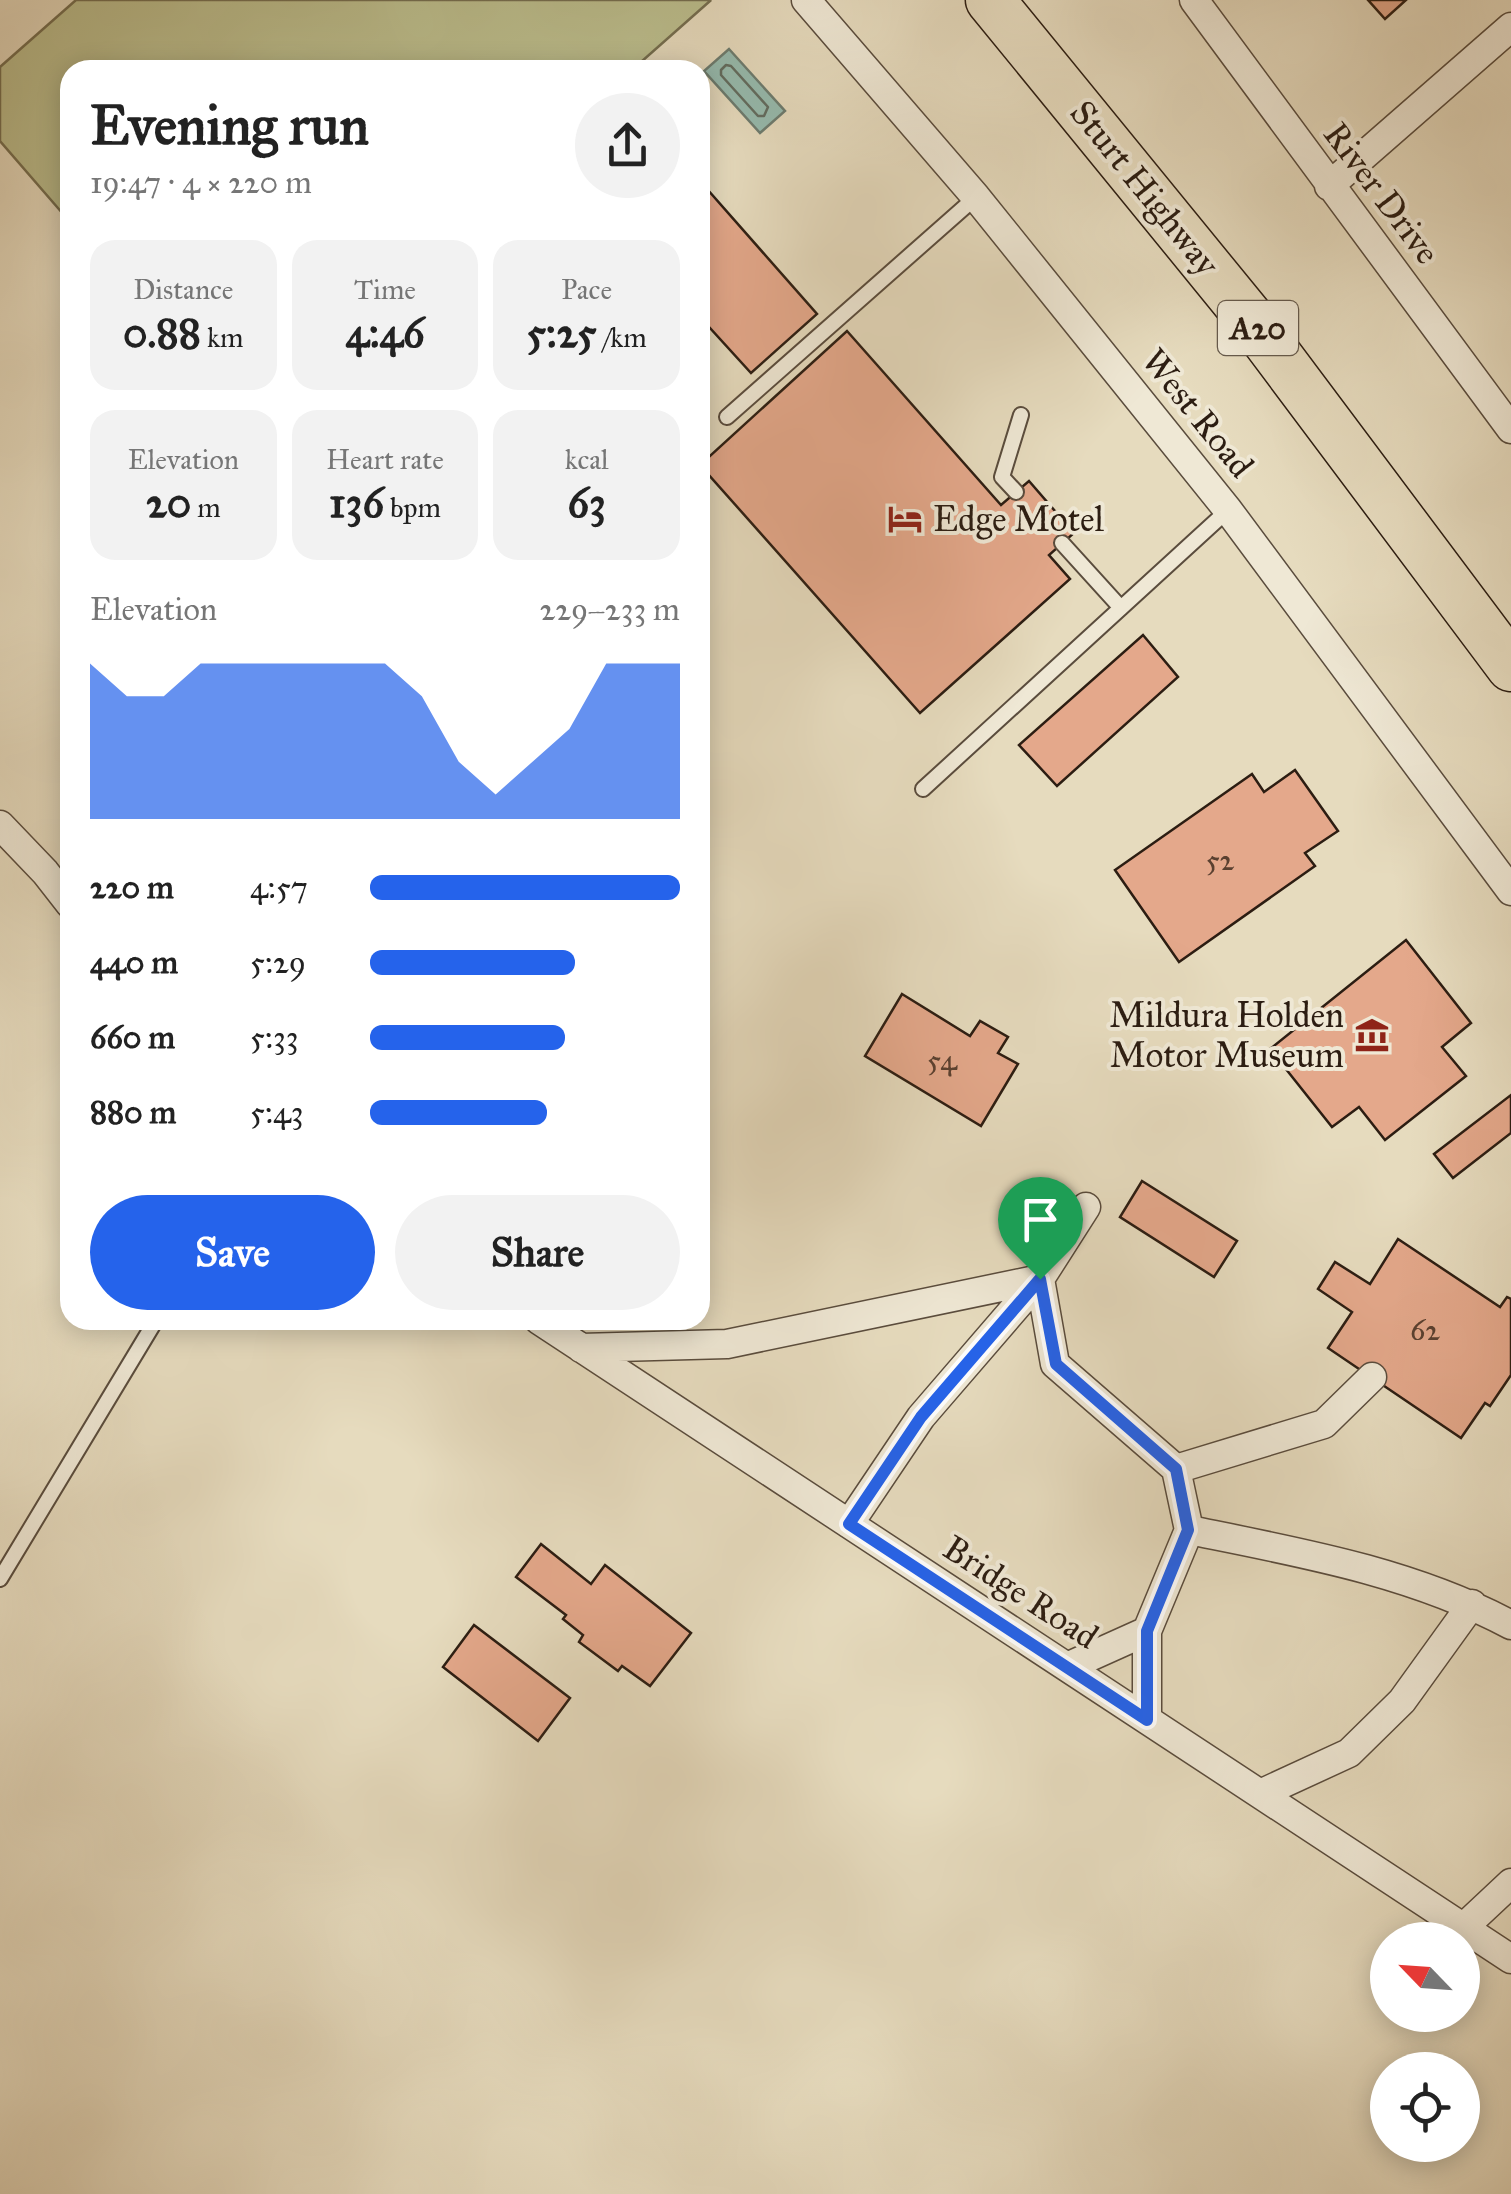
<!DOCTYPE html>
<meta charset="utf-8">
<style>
body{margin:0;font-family:"IM FELL Great Primer",serif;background:#f2f2f2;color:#222;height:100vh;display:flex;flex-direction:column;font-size:38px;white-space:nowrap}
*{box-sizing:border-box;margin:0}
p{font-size:32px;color:#767676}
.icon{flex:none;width:55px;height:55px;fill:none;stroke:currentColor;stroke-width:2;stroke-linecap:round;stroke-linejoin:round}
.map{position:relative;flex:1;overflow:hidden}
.details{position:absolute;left:60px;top:60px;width:650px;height:1270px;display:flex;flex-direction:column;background:#fff;border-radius:30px;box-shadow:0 5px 25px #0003}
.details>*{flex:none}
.needle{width:65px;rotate:295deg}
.buttons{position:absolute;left:1370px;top:1922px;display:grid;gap:20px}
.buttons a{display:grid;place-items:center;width:110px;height:110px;border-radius:50%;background:#fff;box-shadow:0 5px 25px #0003;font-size:50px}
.pin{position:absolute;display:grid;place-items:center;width:85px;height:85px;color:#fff;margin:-102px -42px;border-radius:50% 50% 50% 0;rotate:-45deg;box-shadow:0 0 10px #0007}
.pin .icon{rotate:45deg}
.round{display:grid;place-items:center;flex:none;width:105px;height:105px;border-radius:52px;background:#f2f2f2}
.overview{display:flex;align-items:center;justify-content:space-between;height:170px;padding:0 30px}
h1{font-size:55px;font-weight:700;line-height:75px}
.metrics{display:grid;grid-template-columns:repeat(3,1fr);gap:15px;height:170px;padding:10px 30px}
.metrics div{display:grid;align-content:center;border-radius:25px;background:#f2f2f2;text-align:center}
.metrics b{font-size:42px;font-weight:700}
.metrics small{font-size:28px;font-weight:400}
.metrics p{font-size:28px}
.chart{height:280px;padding:20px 30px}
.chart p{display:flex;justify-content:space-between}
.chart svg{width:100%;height:180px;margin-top:10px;fill:#2563eb;opacity:.7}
.primary-button{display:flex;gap:20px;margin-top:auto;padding:20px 30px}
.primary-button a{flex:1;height:115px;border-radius:60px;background:#2563eb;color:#fff;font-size:40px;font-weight:700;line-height:115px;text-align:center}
.primary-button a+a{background:#f2f2f2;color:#222}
ul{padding:0 30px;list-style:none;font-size:32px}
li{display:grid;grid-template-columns:160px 120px 1fr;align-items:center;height:75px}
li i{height:25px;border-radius:12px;background:#2563eb}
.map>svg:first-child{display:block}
.green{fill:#bbbe8e;stroke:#746e50;stroke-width:2.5}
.water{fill:#96bbaf;stroke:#6c7c70;stroke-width:2.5}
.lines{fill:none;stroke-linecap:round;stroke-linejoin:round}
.shore{stroke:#616c60;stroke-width:2.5}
.building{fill:#e4a88b;stroke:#2c1d12;stroke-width:2.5}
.service-casing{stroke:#5a4c3d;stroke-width:18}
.minor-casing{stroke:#5a4c3d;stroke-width:31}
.trunk-casing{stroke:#2c1d12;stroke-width:51}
.service{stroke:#efe8d5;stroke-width:14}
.minor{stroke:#efe8d5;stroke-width:28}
.trunk{stroke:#e6dbbe;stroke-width:48}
.route-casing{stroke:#fff;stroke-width:20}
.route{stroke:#2563eb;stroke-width:12}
.labels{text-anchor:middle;stroke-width:8;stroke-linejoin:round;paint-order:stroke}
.number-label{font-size:30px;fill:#5a4030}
.shield{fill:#efe8d5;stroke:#665a4c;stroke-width:2.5}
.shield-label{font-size:32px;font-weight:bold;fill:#2c1d12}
.street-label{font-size:35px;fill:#2c1d12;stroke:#efe8d5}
.poi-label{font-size:35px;fill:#2c1d12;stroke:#efe8d5;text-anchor:start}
</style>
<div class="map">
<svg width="1511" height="2194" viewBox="0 0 1511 2194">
<rect width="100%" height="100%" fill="#e6dbbe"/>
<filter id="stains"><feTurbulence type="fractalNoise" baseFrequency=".002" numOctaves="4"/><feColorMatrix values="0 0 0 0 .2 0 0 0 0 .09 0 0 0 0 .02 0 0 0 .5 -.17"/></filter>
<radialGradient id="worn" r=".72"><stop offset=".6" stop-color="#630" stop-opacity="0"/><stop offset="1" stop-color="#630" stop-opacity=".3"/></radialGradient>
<!-- green -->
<path class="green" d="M76 0H708L710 1 632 70H70V222L0 141V67Z"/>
<!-- water -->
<path class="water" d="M729 49 785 111 760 133 704 71Z"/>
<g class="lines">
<!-- shore -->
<path class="shore" d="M726 65 731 66 768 107 764 116H758L721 75V70Z"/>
</g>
<!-- building -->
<path class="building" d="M1368 0H1406L1385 19Z
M700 181 817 314 751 373 700 317Z
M847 331 1001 505 1029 481 1074 533 1049 555 1070 579 920 713 700 465Z
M1143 635 1178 677 1057 786 1019 745Z
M1295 770 1338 831 1305 853 1315 866 1179 962 1115 870 1252 774 1264 792Z
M1406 940 1471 1023 1442 1047 1466 1076 1385 1140 1359 1107 1332 1127 1270 1049Z
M902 994 970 1036 980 1021 1008 1037 998 1053 1018 1064 981 1126 865 1056Z
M1511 1095V1133L1453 1178 1434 1154Z
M1142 1181 1237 1241 1214 1277 1120 1217Z
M1398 1239 1500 1307 1507 1297 1511 1299V1375L1490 1406 1485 1403 1461 1438 1328 1348 1352 1312 1318 1289 1335 1262 1370 1284Z
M541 1544 591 1584 605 1565 691 1633 650 1686 622 1666 618 1671 579 1642 583 1635 563 1619 566 1615 516 1577Z
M474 1625 570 1698 538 1741 443 1667Z"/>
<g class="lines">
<!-- service casing -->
<g class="service-casing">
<path id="service" d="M727 417 976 197
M1016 492 1002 477 1021 415
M1062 543 1121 608
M923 789 1228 510
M0 1579 156 1320"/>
</g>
<!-- minor casing -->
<g class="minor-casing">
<path id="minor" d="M806 0 976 197 1228 510 1511 891
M1194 0 1511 429
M1329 186 1511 27
M0 825 45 872 70 904
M1040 1279 1055 1364 1176 1469 1189 1530 1147 1631V1719
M539 1320 1511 1959
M581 1348 727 1344 1040 1279 1086 1207
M1176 1469 1324 1424 1372 1377
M849 1524 921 1417 1040 1279
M1189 1530C1298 1552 1412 1572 1511 1625
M1067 1667 1147 1631
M1260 1794 1349 1753 1402 1701 1472 1604
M1463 1928 1511 1883"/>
</g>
<!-- trunk casing -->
<g class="trunk-casing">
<path id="trunk" d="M990 0 1248 316 1511 667"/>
</g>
<!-- service -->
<use href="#service" class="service"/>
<!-- minor -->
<use href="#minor" class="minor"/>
<!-- trunk -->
<use href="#trunk" class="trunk"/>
</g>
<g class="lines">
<!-- route casing -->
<g class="route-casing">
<path id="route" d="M1040 1279 1056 1364 1176 1469 1188 1530 1147 1631V1720L849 1524 921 1417Z"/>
</g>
<!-- route -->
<use href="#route" class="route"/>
</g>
<!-- icons -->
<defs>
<g id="hotel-bare" transform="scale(2.7)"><path d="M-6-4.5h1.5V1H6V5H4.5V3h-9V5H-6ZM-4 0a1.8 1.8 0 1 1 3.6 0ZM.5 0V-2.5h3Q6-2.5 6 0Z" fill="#8f2418" stroke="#efe8d5" stroke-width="2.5" paint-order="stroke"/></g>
<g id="museum-bare" transform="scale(2.7)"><path d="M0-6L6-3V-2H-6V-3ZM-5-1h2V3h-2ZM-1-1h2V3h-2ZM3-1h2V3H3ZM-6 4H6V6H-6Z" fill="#8f2418" stroke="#efe8d5" stroke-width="2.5" paint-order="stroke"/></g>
</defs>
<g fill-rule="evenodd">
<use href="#hotel-bare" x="905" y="519"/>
<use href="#museum-bare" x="1372" y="1035"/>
</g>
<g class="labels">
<!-- number labels -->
<g class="number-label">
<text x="1220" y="870">52</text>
<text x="942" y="1070">54</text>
<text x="1425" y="1340">62</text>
</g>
<!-- shield labels -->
<rect class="shield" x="1218" y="301" width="80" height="54" rx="8"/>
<g class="shield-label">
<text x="1258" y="339">A20</text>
</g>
<!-- street labels -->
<g class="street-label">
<text transform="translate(1145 188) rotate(51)" y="12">Sturt Highway</text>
<text transform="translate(1382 193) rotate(53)" y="12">River Drive</text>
<text transform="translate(1198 413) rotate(51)" y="12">West Road</text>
<text transform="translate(1021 1592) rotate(33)" y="12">Bridge Road</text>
</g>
<!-- poi labels -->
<g class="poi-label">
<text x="933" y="531">Edge Motel</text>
<text x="1344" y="1027" text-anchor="end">Mildura Holden<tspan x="1344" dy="40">Motor Museum</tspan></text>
</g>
</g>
<rect width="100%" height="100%" filter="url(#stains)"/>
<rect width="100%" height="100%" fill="url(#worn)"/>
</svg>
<div class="buttons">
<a><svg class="needle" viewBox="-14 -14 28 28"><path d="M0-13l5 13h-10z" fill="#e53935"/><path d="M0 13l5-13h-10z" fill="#767676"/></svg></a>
<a><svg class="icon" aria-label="locate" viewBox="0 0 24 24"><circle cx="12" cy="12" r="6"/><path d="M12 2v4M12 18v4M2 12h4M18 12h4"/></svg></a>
</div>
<div class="pin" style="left:1040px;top:1279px;background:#1e9e55"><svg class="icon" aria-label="arrive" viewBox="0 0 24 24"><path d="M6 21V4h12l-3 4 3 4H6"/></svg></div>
<section class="details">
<div class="overview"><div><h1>Evening run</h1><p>19:47 · 4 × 220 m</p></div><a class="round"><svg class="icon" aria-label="share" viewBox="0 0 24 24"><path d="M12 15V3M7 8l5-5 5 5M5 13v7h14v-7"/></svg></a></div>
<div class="metrics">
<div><p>Distance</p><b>0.88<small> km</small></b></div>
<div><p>Time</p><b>4:46</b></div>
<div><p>Pace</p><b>5:25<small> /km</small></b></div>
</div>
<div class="metrics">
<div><p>Elevation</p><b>20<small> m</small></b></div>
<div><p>Heart rate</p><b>136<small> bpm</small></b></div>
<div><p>kcal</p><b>63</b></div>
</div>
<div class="chart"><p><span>Elevation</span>229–233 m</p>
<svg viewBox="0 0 160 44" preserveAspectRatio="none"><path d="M0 44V6L10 14L20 14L30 6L40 6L50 6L60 6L70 6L80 6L90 14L100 30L110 38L120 30L130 22L140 6L150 6L160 6V44z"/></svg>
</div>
<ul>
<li><b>220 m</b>4:57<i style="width:100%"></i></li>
<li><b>440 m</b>5:29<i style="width:66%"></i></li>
<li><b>660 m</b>5:33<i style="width:63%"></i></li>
<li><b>880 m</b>5:43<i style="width:57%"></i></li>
</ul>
<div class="primary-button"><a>Save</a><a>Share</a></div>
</section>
</div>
